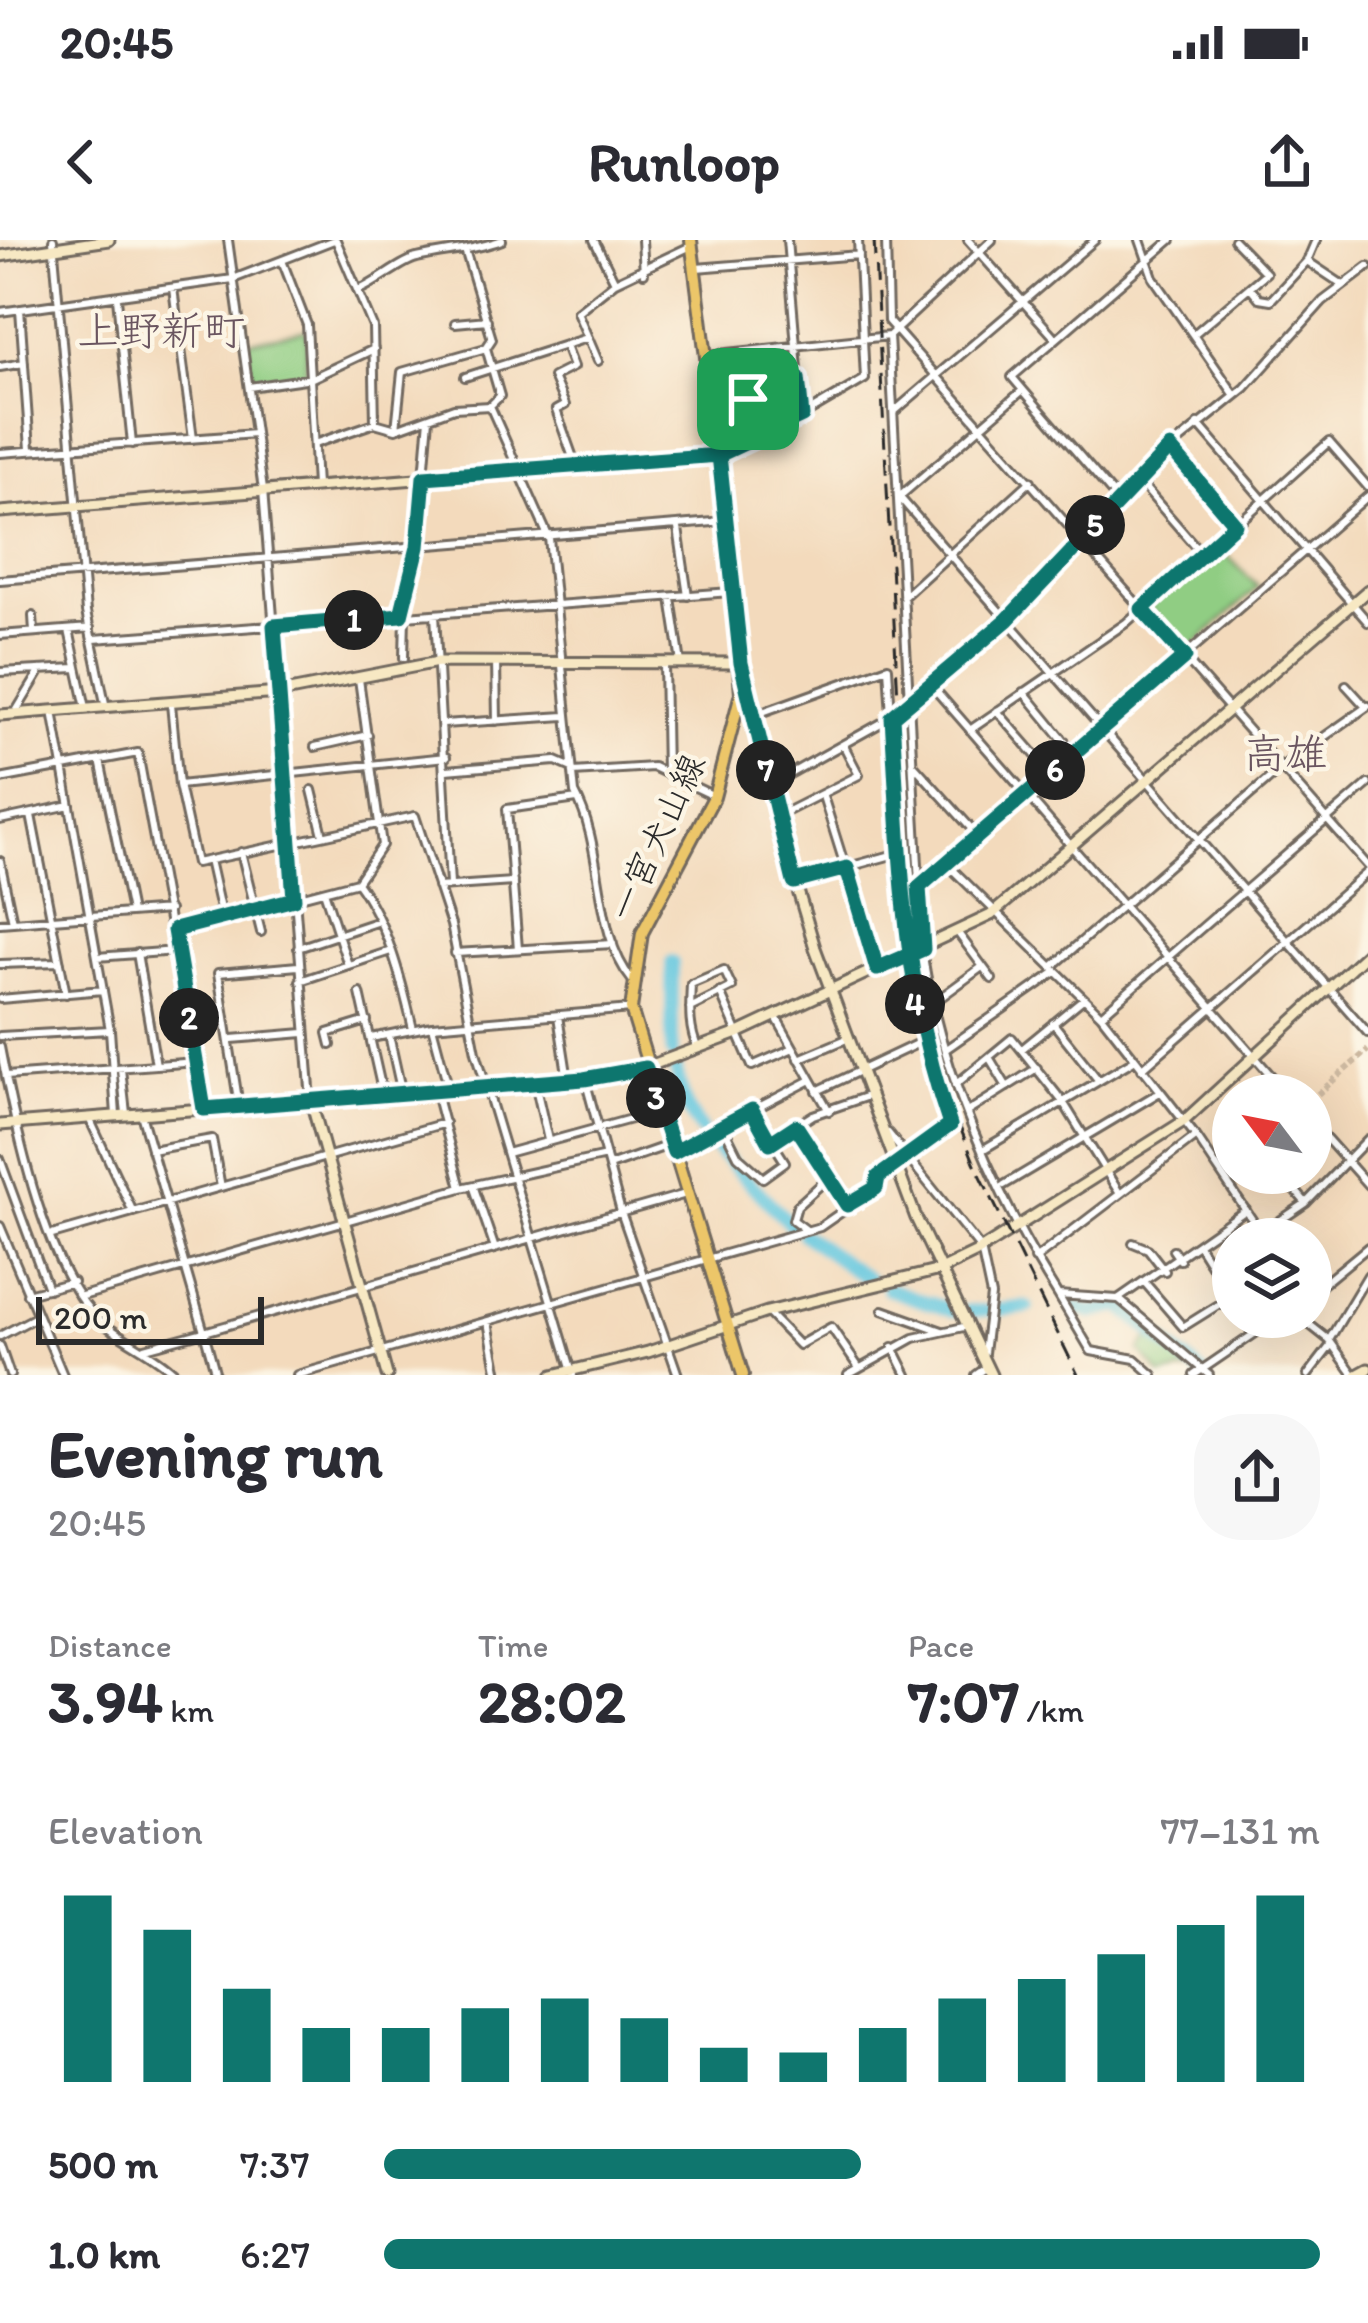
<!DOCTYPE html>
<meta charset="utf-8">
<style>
body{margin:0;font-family:Itim,"Klee One",sans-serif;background:#f7f7f7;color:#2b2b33;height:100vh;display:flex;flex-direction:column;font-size:45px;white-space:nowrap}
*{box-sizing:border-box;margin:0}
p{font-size:39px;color:#7c7c81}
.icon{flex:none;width:66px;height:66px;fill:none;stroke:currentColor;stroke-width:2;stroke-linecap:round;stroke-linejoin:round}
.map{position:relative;height:1135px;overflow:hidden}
.sheet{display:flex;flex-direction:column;background:#fff;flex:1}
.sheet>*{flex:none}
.needle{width:78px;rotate:302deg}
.fabs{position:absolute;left:1212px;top:834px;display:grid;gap:24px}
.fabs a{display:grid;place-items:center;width:120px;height:120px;border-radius:50%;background:#fff;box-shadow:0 12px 48px #0002;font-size:60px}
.scale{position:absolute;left:36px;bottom:30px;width:228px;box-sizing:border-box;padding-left:12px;border:6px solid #2b2b2b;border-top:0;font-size:33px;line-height:42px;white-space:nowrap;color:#2b2b2b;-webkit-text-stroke:9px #fcf5e5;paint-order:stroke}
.pin{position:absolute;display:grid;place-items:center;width:102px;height:102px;color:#fff;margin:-51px;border-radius:24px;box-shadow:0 6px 18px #0006}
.km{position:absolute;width:60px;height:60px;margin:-30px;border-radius:50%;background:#222;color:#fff;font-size:33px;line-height:60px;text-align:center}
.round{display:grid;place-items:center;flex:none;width:126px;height:126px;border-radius:48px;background:#f7f7f7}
.summary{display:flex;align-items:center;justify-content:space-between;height:204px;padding:0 48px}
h1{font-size:66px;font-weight:700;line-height:90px}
.stats{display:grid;grid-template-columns:repeat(3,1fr);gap:18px;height:204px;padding:12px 48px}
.stats div{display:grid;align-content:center}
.stats b{font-size:60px;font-weight:700}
.stats small{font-size:33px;font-weight:400}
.stats p{font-size:33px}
.chart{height:336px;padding:24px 48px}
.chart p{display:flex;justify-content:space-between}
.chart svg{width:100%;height:216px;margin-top:12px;stroke:#0f766e;stroke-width:6}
ul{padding:0 48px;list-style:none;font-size:39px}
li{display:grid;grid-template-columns:192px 144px 1fr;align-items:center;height:90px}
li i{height:30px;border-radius:15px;background:#0f766e}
.status{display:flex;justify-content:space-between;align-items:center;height:84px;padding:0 60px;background:#fff;direction:ltr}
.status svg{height:33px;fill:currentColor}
header{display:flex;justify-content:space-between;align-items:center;height:156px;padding:0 48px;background:#fff;font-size:54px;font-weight:700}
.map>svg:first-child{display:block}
.park{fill:#90cd83;stroke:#5e7c57;stroke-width:3}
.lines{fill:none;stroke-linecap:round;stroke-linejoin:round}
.river{stroke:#61c6df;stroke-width:14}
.street-tunnel{stroke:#cbb79f;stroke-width:6;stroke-dasharray:6 3;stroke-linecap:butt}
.street-casing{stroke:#71685e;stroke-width:12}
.secondary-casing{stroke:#71685e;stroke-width:15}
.primary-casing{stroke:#71685e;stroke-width:16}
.street{stroke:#fff;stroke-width:6}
.secondary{stroke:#f7e8c3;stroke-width:9}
.primary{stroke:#ecc669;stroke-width:10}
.rail{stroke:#2b2b2b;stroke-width:3;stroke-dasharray:18 9;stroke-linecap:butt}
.route-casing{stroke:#fff;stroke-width:24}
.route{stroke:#0f766e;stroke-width:15}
.labels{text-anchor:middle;stroke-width:9;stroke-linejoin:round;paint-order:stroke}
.street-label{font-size:36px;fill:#2b2b2b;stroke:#fcf5e5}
.quarter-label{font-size:42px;fill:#6a5560;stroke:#fcf5e5}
</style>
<div class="status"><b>20:45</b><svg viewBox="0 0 49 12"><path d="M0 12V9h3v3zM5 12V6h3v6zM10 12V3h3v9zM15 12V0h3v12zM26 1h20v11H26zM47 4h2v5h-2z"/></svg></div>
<header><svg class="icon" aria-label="back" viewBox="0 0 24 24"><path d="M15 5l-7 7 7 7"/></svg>Runloop<svg class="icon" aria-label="share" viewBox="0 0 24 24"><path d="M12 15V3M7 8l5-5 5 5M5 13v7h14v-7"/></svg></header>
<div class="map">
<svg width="1368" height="1135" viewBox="0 0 1368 1135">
<rect width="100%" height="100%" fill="#fcf5e5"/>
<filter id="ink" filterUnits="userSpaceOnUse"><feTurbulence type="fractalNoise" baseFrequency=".00833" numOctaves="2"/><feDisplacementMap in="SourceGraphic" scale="24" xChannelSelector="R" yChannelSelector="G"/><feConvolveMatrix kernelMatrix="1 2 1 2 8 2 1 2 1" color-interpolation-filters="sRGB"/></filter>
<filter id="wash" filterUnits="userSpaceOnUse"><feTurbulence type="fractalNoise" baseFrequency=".004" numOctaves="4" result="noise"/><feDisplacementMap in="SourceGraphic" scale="48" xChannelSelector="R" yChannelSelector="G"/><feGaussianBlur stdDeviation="2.7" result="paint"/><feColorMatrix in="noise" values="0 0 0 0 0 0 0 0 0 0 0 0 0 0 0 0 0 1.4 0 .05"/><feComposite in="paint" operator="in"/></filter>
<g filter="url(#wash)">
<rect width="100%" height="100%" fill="#f3dabc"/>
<!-- park -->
<path class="park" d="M307 90 306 135 253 142 245 102Z
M1217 305 1258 347 1188 411 1148 367Z
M1150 1096 1193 1130 1161 1135 1140 1111Z"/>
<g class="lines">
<!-- river -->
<path class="river" d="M672 722V813
M675 827 686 866 701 890
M708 900 792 986
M804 995 870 1041
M888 1049 953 1071
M1076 1067 1092 1073 1121 1066 1204 1135
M968 1071H982
M991 1071 1027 1067"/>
</g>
</g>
<g filter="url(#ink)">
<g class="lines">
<!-- street-tunnel -->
<path class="street-tunnel" d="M1311 860 1368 810
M1227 942 1240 933"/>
<!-- street casing -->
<g class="street-casing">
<path id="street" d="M53 0 86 372 106 468
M228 0 263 250 311 861
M336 0 373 87 375 183
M594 0 615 42
M642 0 644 33
M787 0 802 176
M886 0 888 81 1368 626
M968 0 1056 99
M992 0 889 96 923 716C941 831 996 957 1058 1055L1118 1059 1246 970
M1140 0 1153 37 1234 154
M466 13 492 99 486 108 500 156 490 166
M1307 21 1343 45
M283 23 307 85 316 246
M696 28 859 15
M1250 47 1259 58 1271 60 1307 21 1316 0
M173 48 193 199
M359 50C377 43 402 21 417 18 446 11 472 11 502 0
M117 58 132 204
M20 69 30 209
M0 72 233 39 334 0
M455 83 487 80
M1194 94 1266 33 1234 0
M565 106 573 127 553 137 565 165 556 170 576 226
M708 115 889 96
M598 121 577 72 615 42 691 6
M0 127 24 123
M465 137 587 98
M249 147 312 138 374 109
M1023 150 1012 137 1171 0
M713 165 748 159 798 138
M490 166 549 298 575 553C605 608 593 693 632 740
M895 171 1095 0
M1198 184 1368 382
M396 189 402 132 486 108
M317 203 375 183 396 189 454 168 490 166
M1170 209 1234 283
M0 213 255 194
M719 215 802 176 865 139 858 0
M1138 240 1201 313
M899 257 1023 150 1117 259
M902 260 1368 793
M678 288 688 356
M0 340 726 281
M903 357 1031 241
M671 358 681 423
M435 374 450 645
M401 375 418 307 429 178
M33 376 34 392
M69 390 86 468
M0 395 90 388
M94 399 731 352
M404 418 405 375
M496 421 497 481
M664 423 666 533
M0 432 76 428
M1346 445 1366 467
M932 446 1288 855
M1024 452 1074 513
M171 464 179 545 196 623 415 576 451 685 476 812 573 1135
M53 471 110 790 116 875
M997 471 1051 533
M15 473 41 430
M443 484 565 476
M970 490 1126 383 1329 202 1368 247
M315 507 368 495
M100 520 131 672
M912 523 978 596
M446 530 556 521 572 528
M573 532 653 527 712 555
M0 539 138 513 204 869
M179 545 446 517
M770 545 892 477 1007 380 1167 211 1245 148 1323 61 1368 27
M312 550 323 595
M823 556 877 729
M31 575 66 754
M776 577 859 535 844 506
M0 580 70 565
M241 612 261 692
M209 620 222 678
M0 621 13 682
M948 625 1101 775 1198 899 1265 999
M357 642C388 684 401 738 413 789
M794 642 899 613
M438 647 513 642
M919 647 1368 256
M324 651 348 725
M0 683 169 670
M174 690 357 642 382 605 359 439
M958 693 992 739
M298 708 379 681
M518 709 507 569 577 559
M137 713 156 825
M455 713 613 704
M97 717 176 711
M0 724 60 722
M1052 727 1287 523 1368 466
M300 741 391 711
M720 752 752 826 791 809
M360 753 383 855
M0 759 103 750
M933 763 982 727
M690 768 732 747 724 730 691 744C690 768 688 787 698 809
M1101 775 1368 544
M558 776 568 840
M776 777 829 871
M1053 783 1099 841
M389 795 402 854
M0 796 110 790
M371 798 432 786
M232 799 304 793
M331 805 328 793 367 781
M0 807C14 880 43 1022 94 1075 118 1099 153 1111 177 1135
M946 809 1056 732
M1022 809 1083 759
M989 817 1007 847
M799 819 849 798
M121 829 126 873
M1142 829 1368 632
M6 836 197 822
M585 839 621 972 678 1135
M535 843 548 900
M955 845 1012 798 1063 862 1120 954
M449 850 432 786 631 769
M817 851 923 801
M436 853 461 948
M239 866 218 733 298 726
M967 872 1037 828
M141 874 204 1092 686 954
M89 878 133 972
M1311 881 1368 945
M723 886 738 916 763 938 785 922 752 870
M796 886 828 938
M888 893 981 1009 991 1056 984 1113
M770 903 813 875 868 856
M984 909 1134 820
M151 910 212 899 221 947
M676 910 811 840
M507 913 660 871
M0 919 48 1049
M609 926 672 904
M1288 942 1306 963
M1004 945 1160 852
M474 948 495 1009
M0 986 63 1135
M805 989 793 980 797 966 828 938 847 965
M1262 993 1306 963 1368 899
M52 995 445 883
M1133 1003 1148 1009 1165 1031
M1199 1006 1231 1057
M1173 1010 1180 1020
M1035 1019 1196 896
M1146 1044 1183 1087 1231 1057
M27 1054 73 1042
M1311 1054 1368 1007
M1058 1055 1091 1111 1135 1119 1153 1135
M82 1056 461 948 606 916
M1120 1060 1209 1135
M883 1070 942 1091
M767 1072 799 1105 831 1087 859 1128
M1243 1077 1251 1091
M1300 1077 1329 1100 1354 1135
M488 1082 498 1135
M0 1096 36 1077
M1329 1100 1368 1035
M0 1106 10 1135
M893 1107 907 1135
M145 1108 204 1092 216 1135
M297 1135 820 987 876 948 878 937 950 885 923 801 906 717 888 427 754 475
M848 1135 914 1098 968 1086
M976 1135 987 1127
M1194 1135 1279 1077
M1308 1135 1331 1105"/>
</g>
<!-- secondary casing -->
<g class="secondary-casing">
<path id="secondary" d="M0 16 109 0
M0 272 719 215
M0 475 279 453 438 422 741 423 776 577 815 708 916 978 991 1135
M311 861 387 1135
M0 885 585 839 633 832 738 793 991 675 1368 350
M553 1135 648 1112 767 1072 940 1030 975 1013 1184 881 1368 712
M1357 1135 1368 1129"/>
</g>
<!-- primary casing -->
<g class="primary-casing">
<path id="primary" d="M691 0 727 281 741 453 714 557 642 693 631 769 743 1135"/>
</g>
<!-- street -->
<use href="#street" class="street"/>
<!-- secondary -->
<use href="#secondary" class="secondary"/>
<!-- primary -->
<use href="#primary" class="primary"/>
<!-- rail -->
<path class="rail" d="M874 0 909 669 918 744 941 840 974 922 1078 1135"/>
</g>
</g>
<g class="lines" filter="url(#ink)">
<!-- route casing -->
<g class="route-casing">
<path id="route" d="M748 159 713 165 719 215 424 237 418 307 401 375 274 386 294 659 174 690 204 869 584 839 646 828 674 912 752 870 770 903 796 886 847 965 876 948 878 937 950 885C902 747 901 621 892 477L1007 380 1170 208 1235 284 1142 369 1185 417 919 647 923 709 877 729 847 628 794 642 741 423 719 215 802 176 798 138 748 159"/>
</g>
<!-- route -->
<use href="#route" class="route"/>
</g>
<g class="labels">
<!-- street labels -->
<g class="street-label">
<text transform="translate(656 597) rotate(-65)" y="13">一宮犬山線</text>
</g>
<!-- quarter labels -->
<g class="quarter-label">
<text x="161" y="105">上野新町</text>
<text x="1285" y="528">高雄</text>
</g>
</g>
</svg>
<div class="fabs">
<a><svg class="needle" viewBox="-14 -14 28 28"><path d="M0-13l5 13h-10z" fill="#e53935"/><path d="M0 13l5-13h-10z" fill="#7c7c81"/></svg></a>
<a><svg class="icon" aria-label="layers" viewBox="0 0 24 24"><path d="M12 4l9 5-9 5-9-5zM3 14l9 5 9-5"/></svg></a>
</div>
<div class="scale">200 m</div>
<div class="pin" style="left:748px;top:159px;background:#1e9e55"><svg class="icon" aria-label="arrive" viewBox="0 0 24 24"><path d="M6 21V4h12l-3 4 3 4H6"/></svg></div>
<b class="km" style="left:354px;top:380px">1</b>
<b class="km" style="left:189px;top:778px">2</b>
<b class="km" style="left:656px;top:858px">3</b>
<b class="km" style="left:915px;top:764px">4</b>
<b class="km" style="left:1095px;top:285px">5</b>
<b class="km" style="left:1055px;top:530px">6</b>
<b class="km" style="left:766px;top:530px">7</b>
</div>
<section class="sheet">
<div class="summary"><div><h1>Evening run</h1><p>20:45</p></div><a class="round"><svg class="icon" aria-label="share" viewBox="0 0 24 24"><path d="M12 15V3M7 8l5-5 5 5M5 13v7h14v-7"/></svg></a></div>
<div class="stats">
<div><p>Distance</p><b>3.94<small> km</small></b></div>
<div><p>Time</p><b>28:02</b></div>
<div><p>Pace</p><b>7:07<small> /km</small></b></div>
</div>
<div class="chart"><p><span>Elevation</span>77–131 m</p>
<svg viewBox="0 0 160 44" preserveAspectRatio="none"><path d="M5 44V6M15 44V13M25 44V25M35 44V33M45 44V33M55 44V29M65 44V27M75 44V31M85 44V37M95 44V38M105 44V33M115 44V27M125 44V23M135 44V18M145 44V12M155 44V6"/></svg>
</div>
<ul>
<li><b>500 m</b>7:37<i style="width:51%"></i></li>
<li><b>1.0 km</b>6:27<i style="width:100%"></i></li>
</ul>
</section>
